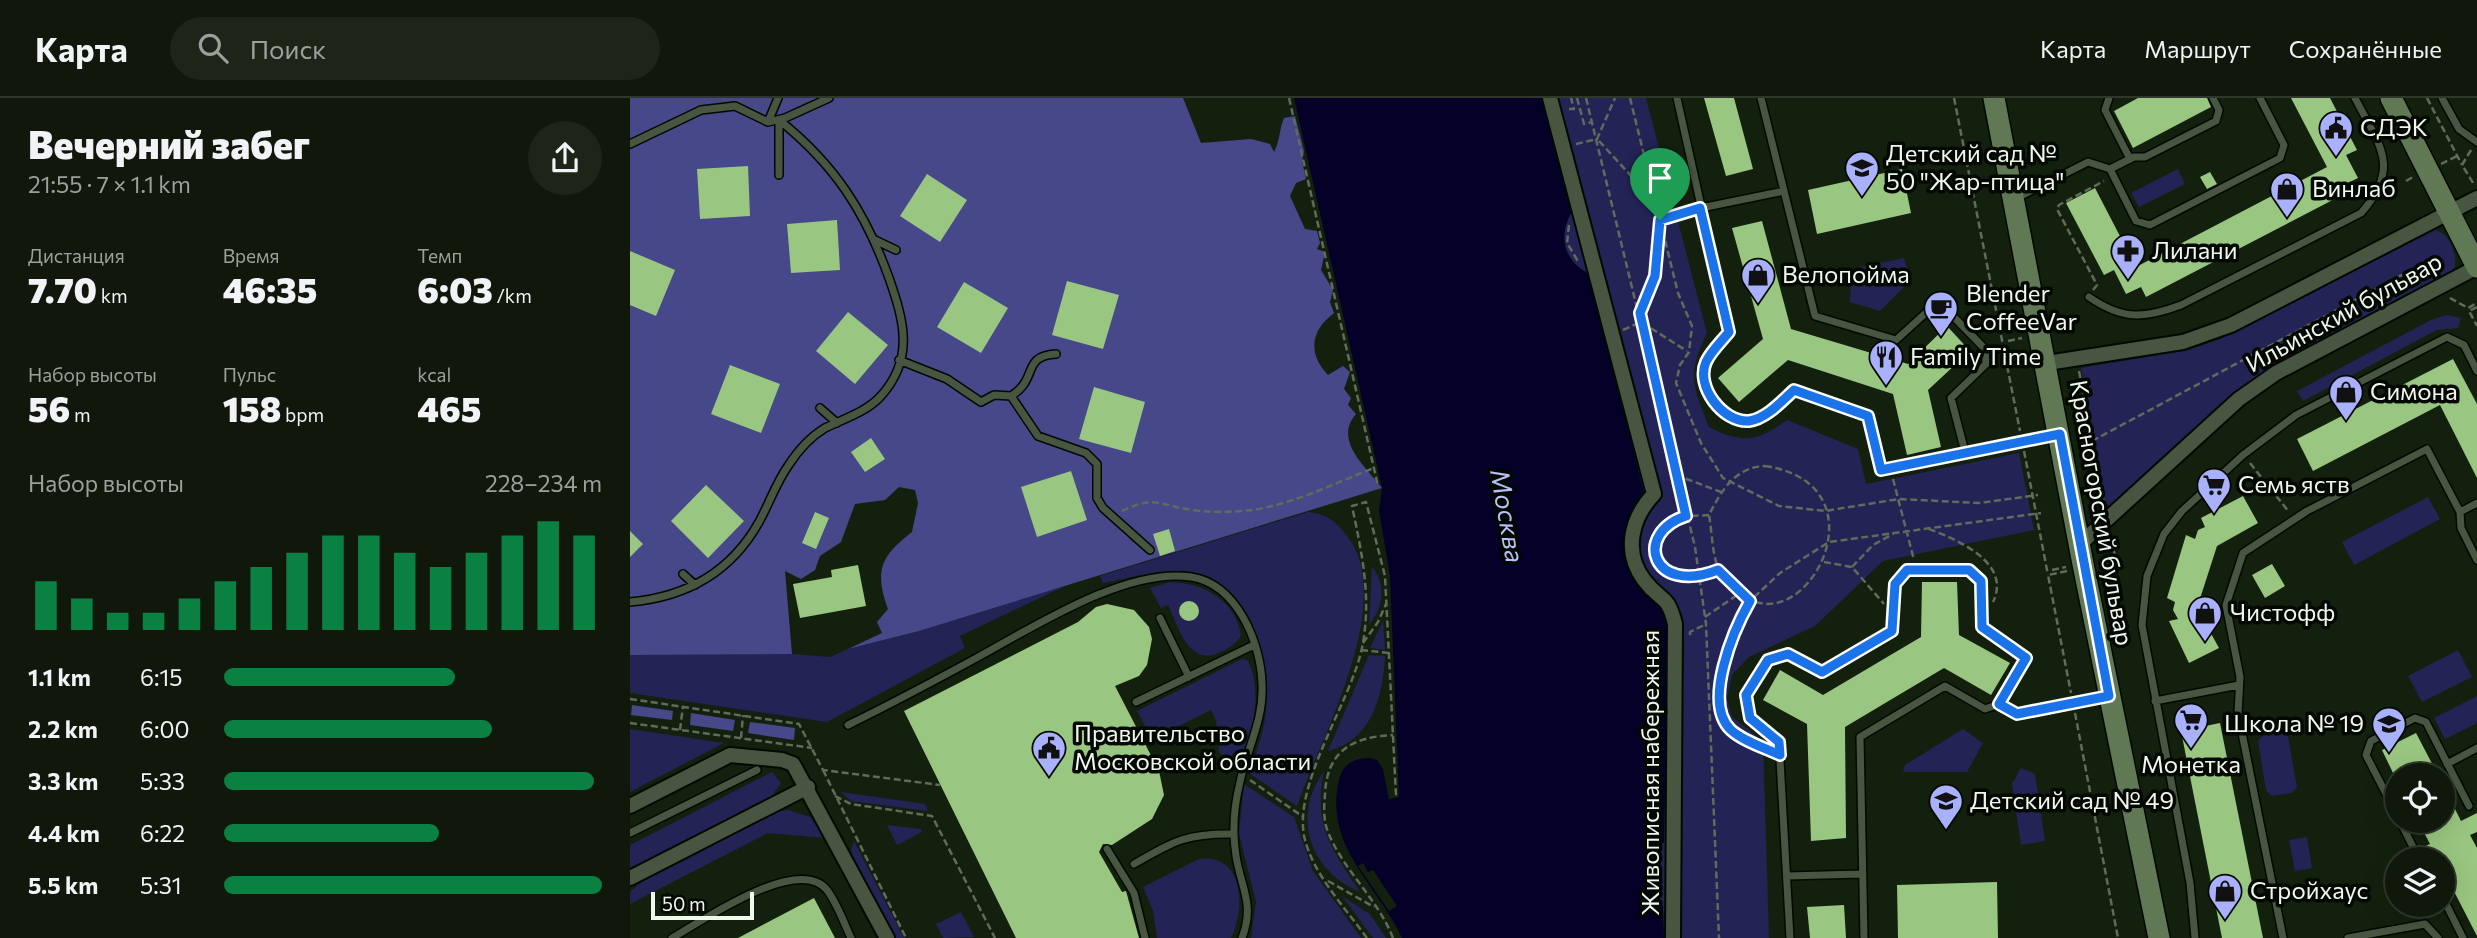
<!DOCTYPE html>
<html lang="ru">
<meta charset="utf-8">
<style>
body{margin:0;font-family:Commissioner,sans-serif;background:#1d2518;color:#f1f3f6;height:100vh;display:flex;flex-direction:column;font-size:26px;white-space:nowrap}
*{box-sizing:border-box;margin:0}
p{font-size:23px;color:#9ba09c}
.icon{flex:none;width:38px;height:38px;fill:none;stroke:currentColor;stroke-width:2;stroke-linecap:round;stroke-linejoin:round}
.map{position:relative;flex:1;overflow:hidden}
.sheet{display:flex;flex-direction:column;background:#0f180a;width:630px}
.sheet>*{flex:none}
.fabs{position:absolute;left:1755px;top:665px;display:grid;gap:14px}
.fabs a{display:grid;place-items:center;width:70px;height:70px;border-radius:50%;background:#0f180a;box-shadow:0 7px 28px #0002,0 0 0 2px #2f372b;font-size:35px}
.scale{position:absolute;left:21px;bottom:18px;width:103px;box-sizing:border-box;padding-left:7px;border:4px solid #eff8ec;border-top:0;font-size:19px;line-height:24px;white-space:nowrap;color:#eff8ec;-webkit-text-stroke:5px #040803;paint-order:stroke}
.pin{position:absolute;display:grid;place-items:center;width:60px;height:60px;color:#fff;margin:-72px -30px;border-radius:50% 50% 50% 0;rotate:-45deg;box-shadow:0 0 7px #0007}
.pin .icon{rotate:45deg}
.round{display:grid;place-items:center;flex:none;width:74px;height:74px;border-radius:37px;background:#1d2518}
.headline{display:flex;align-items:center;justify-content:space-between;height:119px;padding:0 28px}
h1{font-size:38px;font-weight:800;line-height:52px}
.stats{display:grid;grid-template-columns:repeat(3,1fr);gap:10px;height:119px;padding:7px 28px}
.stats div{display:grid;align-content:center}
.stats b{font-size:35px;font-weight:800}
.stats small{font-size:19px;font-weight:400}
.stats p{font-size:19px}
.chart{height:196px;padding:14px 28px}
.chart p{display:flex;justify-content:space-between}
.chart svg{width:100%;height:126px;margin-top:7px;stroke:#0b8043;stroke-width:6}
ul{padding:0 28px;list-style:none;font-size:23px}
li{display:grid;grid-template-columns:112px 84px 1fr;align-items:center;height:52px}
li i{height:18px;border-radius:9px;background:#0b8043}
header{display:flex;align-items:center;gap:42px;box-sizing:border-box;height:98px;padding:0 35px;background:#0f180a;border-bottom:2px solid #2f372b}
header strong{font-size:33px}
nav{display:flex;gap:38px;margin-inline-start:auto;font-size:24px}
.search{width:490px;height:63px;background:#1d2518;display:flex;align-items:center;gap:18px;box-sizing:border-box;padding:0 24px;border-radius:38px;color:#9ba09c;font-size:26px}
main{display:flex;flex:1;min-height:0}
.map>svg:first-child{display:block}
.green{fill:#242356}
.forest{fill:#46488a}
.water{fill:#050027}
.pier{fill:#14200e}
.building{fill:#99c681}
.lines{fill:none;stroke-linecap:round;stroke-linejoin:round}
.lane-casing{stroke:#020900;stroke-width:10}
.street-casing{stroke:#020900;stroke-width:18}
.secondary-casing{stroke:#020900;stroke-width:24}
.path{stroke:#606b5b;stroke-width:2.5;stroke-dasharray:7 3.5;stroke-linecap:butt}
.lane{stroke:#475541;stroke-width:7}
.street{stroke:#475541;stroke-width:14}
.secondary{stroke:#607954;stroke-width:21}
.route-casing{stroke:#fff;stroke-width:14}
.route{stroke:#1a73e8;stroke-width:9}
.labels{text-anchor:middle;stroke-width:7;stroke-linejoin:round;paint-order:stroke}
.poi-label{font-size:24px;fill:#eff8ec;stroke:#040803;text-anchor:start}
.street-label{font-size:24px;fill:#eff8ec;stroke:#040803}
.water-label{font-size:26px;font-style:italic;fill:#b9c0f9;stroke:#040803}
</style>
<header>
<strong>Карта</strong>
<div class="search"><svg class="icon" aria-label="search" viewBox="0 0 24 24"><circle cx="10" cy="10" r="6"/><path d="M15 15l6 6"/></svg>Поиск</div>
<nav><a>Карта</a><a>Маршрут</a><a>Сохранённые</a></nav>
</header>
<main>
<section class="sheet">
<div class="headline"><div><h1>Вечерний забег</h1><p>21:55 · 7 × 1.1 km</p></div><a class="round"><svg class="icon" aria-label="share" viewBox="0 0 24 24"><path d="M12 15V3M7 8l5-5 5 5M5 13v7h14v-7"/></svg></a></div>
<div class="stats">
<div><p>Дистанция</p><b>7.70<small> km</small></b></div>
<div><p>Время</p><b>46:35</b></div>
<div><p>Темп</p><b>6:03<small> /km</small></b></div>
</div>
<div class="stats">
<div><p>Набор высоты</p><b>56<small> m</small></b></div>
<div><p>Пульс</p><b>158<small> bpm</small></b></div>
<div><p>kcal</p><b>465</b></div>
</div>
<div class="chart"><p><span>Набор высоты</span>228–234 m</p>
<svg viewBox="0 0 160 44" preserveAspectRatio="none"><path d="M5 44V27M15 44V33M25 44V38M35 44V38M45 44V33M55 44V27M65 44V22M75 44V17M85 44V11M95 44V11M105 44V17M115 44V22M125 44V17M135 44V11M145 44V6M155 44V11"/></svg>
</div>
<ul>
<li><b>1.1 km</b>6:15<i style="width:61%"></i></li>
<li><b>2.2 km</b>6:00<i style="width:71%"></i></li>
<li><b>3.3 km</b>5:33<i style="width:98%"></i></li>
<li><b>4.4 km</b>6:22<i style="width:57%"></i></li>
<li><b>5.5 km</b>5:31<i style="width:100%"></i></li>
</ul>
</section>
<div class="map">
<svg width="1847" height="840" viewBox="0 0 1847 840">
<rect width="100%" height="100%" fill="#14200e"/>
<!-- green -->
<path class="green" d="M913 0H1016L1077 235C1056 279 1063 286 1079 329 1114 346 1126 344 1157 322L1228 351 1236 386 1389 355 1404 432 1253 463 1185 528 1119 559 1102 577 1097 601 1102 619 1133 643 1139 840H1034L1033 809 1020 793 1017 774 1028 749 1020 501C995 477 989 449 1002 417L952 172C935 159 930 141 938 121Z
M1548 71 1555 86 1509 109 1501 95Z
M1805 132C1820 135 1827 156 1825 169L1820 175 1642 270 1477 412 1451 270 1558 252 1588 242Z
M1274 160 1281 182 1250 213 1220 204 1221 182 1226 170Z
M1816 217 1831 220 1828 230 1807 232 1673 303 1667 293 1801 222Z
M1798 399 1810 421 1724 467 1712 444Z
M678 414C696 415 707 424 717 438 768 503 690 641 667 708L619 675C626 655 634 634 636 613 641 562 622 486 563 474 535 469 500 480 473 485L470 478Z
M742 469C757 487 753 510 739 527Z
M540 484C572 484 607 503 611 538 604 547 598 551 588 555 558 568 549 529 538 507L531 510 520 490Z
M437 487 330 538 335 550 197 624 0 595V557L162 556 200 559 218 551 289 533Z
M753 523 755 552 740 550Z
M1828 552 1842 579 1792 604 1778 578Z
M739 557 755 558C753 598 742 642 698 653Z
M612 561 617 562C632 585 626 641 607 661L600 662 589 654 586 622 581 612 522 641 507 613Z
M1847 598V625L1815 641 1804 620Z
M0 631 94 645 0 694Z
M1333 631 1353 645 1337 674H1273L1275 667Z
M1652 634 1658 638 1667 690 1661 695 1641 698 1636 692 1628 643 1633 638Z
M1391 670 1405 676 1415 743 1391 747 1382 686Z
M694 673C683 728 701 750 730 794 680 773 661 719 694 673Z
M142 674 151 685 141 699 0 770V747Z
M614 686 664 719 683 773 731 840H621L626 804 609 736Z
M211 694 295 706 298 713 221 703Z
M158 712 180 719 195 740 138 735 0 806V794L13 783 146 714Z
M257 727 291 731 292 734 267 747Z
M1677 739 1682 770 1665 773 1659 742Z
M224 743 274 840H265L223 759 221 751Z
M569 761C614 755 616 810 601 840H527L523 813 513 789Z
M712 798 740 816 756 840H743Z
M331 814 344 839 313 840 306 826Z"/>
<!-- forest -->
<path class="forest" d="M0 0H553L571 45 621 41 640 46 644 54C650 43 649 32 654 20L665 18 674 53 672 63 676 81 666 85 660 98 675 131 687 133 690 145 687 151 695 154 691 172 703 192 700 204 704 215C681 232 677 255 698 277L713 268 720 274 714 291 721 300 718 307 726 316C703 342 736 369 752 390L289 533 218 551 252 535 247 524 258 511C244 472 251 458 282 434L288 405 285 392 269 389 255 402 225 406 211 444 190 458 185 472 171 481 155 473 162 556 0 557Z
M2 607 43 613 42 622 1 617Z
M61 615 105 622 103 633 60 627Z
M120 624 165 630 164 642 118 635Z"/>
<!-- water -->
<path class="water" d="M664 0H913L942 114C927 138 934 164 960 176L1015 399C984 441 988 481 1034 510L1038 550 1034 744 1022 756 1017 774 1020 794 1033 809 1034 840H772C749 790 699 752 707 693 708 685 710 674 716 668 725 660 737 658 747 662L753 671 759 701 769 699 760 478 749 413 752 390Z"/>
<!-- pier -->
<path class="pier" d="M733 765 738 774 743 772 767 808 759 813 728 768Z"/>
<!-- building -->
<path class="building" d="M1074 0H1104L1123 71 1096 78Z
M1508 0H1577L1581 9 1503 50 1484 13Z
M1661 0H1700L1727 52 1716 57 1728 80 1714 87 1718 94 1516 199 1511 189 1496 196 1484 172 1474 177 1436 105 1465 90 1506 169 1697 69Z
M118 68 120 118 70 121 67 71Z
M1272 71 1281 115 1187 136 1178 92Z
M1580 74 1587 86 1577 91 1570 79Z
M297 76 337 102 310 144 270 118Z
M207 122 210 172 161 175 157 126Z
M1132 123 1161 231 1278 266 1317 228 1340 253 1298 292 1311 349 1277 357 1263 296 1158 262 1109 304 1088 280 1133 241 1102 130Z
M0 153 45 172 26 218 0 207Z
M437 183 489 197 473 251 422 237Z
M334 184 378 210 351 255 307 229Z
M218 214 258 247 225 286 186 253Z
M1823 261 1847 306V380L1810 307 1683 373 1667 341Z
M100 267 150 286 131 335 81 316Z
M464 289 515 304 501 355 449 341Z
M241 340 255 361 235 374 221 354Z
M441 373 457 422 407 439 391 389Z
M76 387 114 423 78 460 41 423Z
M1613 398 1628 425 1587 448 1567 510 1589 550 1559 565 1539 523 1548 521 1543 512 1545 504 1537 500 1556 437 1565 441 1568 432 1575 429 1571 420Z
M185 414 199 420 186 451 172 445Z
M539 431 545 453 530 458 523 436Z
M0 433 13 446 0 459Z
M1642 466 1655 488 1635 500 1622 477Z
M228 467 236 508 170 520 163 486 202 479 201 472Z
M1292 484H1327L1329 537 1380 565 1361 597 1314 570 1215 629 1216 740 1181 743 1177 626 1133 602 1150 572 1193 597 1291 539Z
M549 513a10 10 0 1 1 20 0a10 10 0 1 1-20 0Z
M477 506 504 512 519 529 522 541 517 567 509 578 485 588 529 673 534 697 522 721 482 747 473 746 469 754 492 794 496 793 509 840H386L274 613 448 524 466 509Z
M1590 625 1633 840H1592L1551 633Z
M1786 635 1808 677H1764L1752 652Z
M1813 687 1831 723 1847 715V734L1840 737 1847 750V838L1813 772V761H1795L1791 750 1800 746 1788 723H1813Z
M1367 784 1368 840H1268L1267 787Z
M184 800 205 840H108Z
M1214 807 1216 840H1180L1177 809Z"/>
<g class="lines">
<!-- lane casing -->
<g class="lane-casing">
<path id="lane" d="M1047 0 1099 234 1075 266C1073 290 1089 327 1120 322 1137 320 1152 303 1164 292L1238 318 1252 372 1335 354
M1131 0 1185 218 1266 242 1299 212H1317L1355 251 1356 266 1321 300 1335 354 1425 337
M1479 0 1475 12 1500 61
M1812 0 1829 31 1847 44
M149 22V77
M138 24 148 0
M0 46 71 12 105 8 138 24 155 20 199 0
M1480 71 1504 59H1515L1586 23 1589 12 1583 0
M1387 100 1458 64 1480 71 1506 123 1520 127 1650 60 1654 47 1630 0
M1071 110 1154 93
M245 142 266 152
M1459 199C1492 222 1514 221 1551 207L1731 115C1772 69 1749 47 1725 0
M269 262 317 281 351 304 364 297 381 298 408 338 456 355 467 366V400L473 410 520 452
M381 298C409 281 391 258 426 256
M190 310 207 325
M1847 405 1830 414 1831 430 1847 462
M53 476 65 487
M0 504C56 499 101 474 129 424 139 406 146 385 158 368 167 354 180 339 195 330 213 321 236 314 250 299 285 261 274 223 259 180 235 113 204 66 149 22
M530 520 559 579
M1525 603 1609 587
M506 604 624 547
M218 627C263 605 306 582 350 558 405 528 497 469 561 479 607 486 631 545 632 586 634 622 617 650 610 684 604 708 602 733 606 758 611 790 625 806 612 840
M1817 666 1847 650
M1768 719 1736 657 1741 643 1785 620 1796 624 1839 708
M1770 723 1789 761
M0 735 127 672
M477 751 504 795 515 840
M504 766C544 743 557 735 604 736
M1157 778 1231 776
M1813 800 1833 840
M42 840C72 823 168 756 197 792 207 805 214 825 221 840
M1160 840 1149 644 1120 620 1117 597 1138 562 1158 557 1192 574 1262 533 1265 486 1277 472H1339L1351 483 1352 529 1396 560 1369 606 1387 616 1476 599
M1234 840 1230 639 1315 588 1355 611 1369 606
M1565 840 1560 785 1512 527 1517 478 1534 436 1552 413 1613 357 1666 317 1817 239 1834 247 1847 273
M1653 840 1608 615 1610 579 1596 507 1613 455 1677 413 1797 351 1830 414
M1718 840 1795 826 1808 840"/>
</g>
<!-- street casing -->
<g class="street-casing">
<path id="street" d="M920 0 1024 396C1001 420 993 454 1014 482 1031 505 1037 494 1045 526L1043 840
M1417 265 1553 244 1601 227 1847 100
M1450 446 1609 301 1646 275 1847 169
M0 708 100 657 152 662 163 666 257 840
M0 780 178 689"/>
</g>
<!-- secondary casing -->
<g class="secondary-casing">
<path id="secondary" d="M1364 0 1453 466 1529 840
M1761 0 1847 169"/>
</g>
<!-- path -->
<path class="path" d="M659 0 748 388
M947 0 954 26 962 24
M956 0 1065 449 1076 526 1089 840
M1000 0 1048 195 1062 228 1059 254 1050 267 1046 285 1071 345 1093 380 1149 408 1195 413 1269 401 1349 405 1408 397
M1324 0 1390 333
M1797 0 1832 67
M939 11H944L941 0
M969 43 1026 105
M946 46 967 41 985 0
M1841 52 1832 67 1845 88
M1811 66 1827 58
M1776 83 1783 79
M939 127 937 145 949 165
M1463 192 1467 187 1427 111 1429 107 1474 83
M1820 200 1838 210 1847 205
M1847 209 1839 213 1847 228
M1010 214 1025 178 1030 123 1061 113
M993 232 1011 224 1057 253
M1427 233 1438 231
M1378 243 1392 240
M1449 273 1462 342
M1394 353 1418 477
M1620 365 1659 414
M1135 368C1264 387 1169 558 1105 490 1100 484 1091 477 1088 470 1082 454 1082 434 1079 417 1091 393 1105 369 1135 368Z
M1046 377 1091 394
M1263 381 1284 462
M1474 405 1462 343 1800 162 1807 175
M492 413C528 396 529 408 563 412 583 415 603 414 622 412 664 406 705 385 744 370
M1079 417C1067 418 1054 417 1042 423 1017 436 1023 476 1052 480 1065 482 1076 476 1088 472
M1299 431C1328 442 1382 465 1363 504
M1472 462 1485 459
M1194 464 1222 469 1254 506
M1471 466 1486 463 1480 436
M1222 469 1243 447 1263 436
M1422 472 1436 469
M1437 473 1418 477 1441 595
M1075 519 1110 495
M1060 537V534L1076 526
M733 545 748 524 756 506
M731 552 759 555
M0 601 169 626 193 672 310 687
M1445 615 1488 840
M0 625 182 650
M50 632 53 608
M111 640 113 617
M1141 653 1100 631 1087 604 1108 524 1120 503 1150 475 1199 444 1411 415
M193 672 276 840
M620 682 672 718
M205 698 221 706 302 718 365 840
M698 783 744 809
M1029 792 1025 774 1030 762
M737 840C716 811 684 777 675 742 661 688 720 606 732 550 742 500 732 456 722 408L736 404 755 478 766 698
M763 840C748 801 713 772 698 734 693 722 694 708 695 696 697 653 722 639 763 637"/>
<!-- lane -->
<use href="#lane" class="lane"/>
<!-- street -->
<use href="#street" class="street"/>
<!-- secondary -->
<use href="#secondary" class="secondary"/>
</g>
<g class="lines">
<!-- route casing -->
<g class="route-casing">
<path id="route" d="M1070 110 1099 234C1092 243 1081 253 1076 264 1065 288 1093 325 1119 323 1136 321 1152 303 1164 292L1238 318 1251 372 1430 336 1479 598 1387 616 1369 606 1396 560 1352 529 1351 483 1339 472H1277L1265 486 1262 533 1192 574 1158 556 1138 562 1116 597 1120 620 1149 644 1150 657C1135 650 1113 643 1101 632 1072 605 1104 531 1120 503L1088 472C1021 498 1003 435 1056 418L1010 215 1025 178 1030 122Z"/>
</g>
<!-- route -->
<use href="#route" class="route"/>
</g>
<!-- icons -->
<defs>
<g id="civic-pin" transform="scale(1.75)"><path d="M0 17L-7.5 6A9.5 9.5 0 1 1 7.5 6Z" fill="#a9b0fc" stroke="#040803"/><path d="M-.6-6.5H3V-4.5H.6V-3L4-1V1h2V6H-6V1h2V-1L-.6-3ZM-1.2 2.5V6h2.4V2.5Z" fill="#111"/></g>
<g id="school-pin" transform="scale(1.75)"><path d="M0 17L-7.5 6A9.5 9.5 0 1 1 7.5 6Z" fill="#a9b0fc" stroke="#040803"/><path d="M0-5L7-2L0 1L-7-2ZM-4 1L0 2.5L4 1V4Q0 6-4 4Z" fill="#111"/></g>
<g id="shop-pin" transform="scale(1.75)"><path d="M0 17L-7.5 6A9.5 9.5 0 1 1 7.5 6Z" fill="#a9b0fc" stroke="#040803"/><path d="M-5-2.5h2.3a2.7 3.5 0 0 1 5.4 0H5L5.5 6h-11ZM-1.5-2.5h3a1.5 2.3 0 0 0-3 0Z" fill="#111"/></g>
<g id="pharmacy-pin" transform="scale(1.75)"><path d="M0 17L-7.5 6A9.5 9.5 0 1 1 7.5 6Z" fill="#a9b0fc" stroke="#040803"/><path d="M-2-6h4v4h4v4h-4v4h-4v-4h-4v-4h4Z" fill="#111"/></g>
<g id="cafe-pin" transform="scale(1.75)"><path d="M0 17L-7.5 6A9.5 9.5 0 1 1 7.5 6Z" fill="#a9b0fc" stroke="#040803"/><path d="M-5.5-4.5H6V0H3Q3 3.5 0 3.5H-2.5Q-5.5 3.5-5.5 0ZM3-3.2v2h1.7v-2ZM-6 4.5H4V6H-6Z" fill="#111"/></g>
<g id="restaurant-pin" transform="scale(1.75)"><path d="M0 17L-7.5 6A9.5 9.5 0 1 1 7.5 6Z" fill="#a9b0fc" stroke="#040803"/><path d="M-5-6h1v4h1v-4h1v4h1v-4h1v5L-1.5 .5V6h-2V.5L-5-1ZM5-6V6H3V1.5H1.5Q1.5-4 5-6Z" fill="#111"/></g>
<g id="supermarket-pin" transform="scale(1.75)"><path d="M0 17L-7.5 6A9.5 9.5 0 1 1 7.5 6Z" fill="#a9b0fc" stroke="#040803"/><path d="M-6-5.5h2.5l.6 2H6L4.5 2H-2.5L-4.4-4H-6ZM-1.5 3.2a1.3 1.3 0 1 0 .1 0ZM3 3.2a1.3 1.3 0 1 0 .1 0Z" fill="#111"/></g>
</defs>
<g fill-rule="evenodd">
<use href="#civic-pin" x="1706" y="30"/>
<use href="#school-pin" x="1232" y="70"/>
<use href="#shop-pin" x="1657" y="91"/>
<use href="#pharmacy-pin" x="1498" y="153"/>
<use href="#shop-pin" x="1128" y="177"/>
<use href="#cafe-pin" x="1311" y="210"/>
<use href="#restaurant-pin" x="1256" y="259"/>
<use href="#shop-pin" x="1716" y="294"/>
<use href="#supermarket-pin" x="1584" y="387"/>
<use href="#shop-pin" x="1575" y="515"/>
<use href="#supermarket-pin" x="1561" y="622"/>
<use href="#school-pin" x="1759" y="626"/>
<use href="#civic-pin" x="419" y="650"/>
<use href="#school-pin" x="1316" y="703"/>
<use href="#shop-pin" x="1595" y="793"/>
</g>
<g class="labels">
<!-- poi labels -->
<g class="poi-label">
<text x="1730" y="38">СДЭК</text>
<text x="1256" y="64">Детский сад №<tspan x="1256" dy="28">50 "Жар-птица"</tspan></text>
<text x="1682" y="99">Винлаб</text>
<text x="1522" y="161">Лилани</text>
<text x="1152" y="185">Велопойма</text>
<text x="1336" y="204">Blender<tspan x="1336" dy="28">CoffeeVar</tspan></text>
<text x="1280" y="267">Family Time</text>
<text x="1740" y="302">Симона</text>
<text x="1608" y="395">Семь яств</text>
<text x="1600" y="523">Чистофф</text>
<text x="1734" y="634" text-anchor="end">Школа № 19</text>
<text x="444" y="644">Правительство<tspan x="444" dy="28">Московской области</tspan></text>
<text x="1561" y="675" text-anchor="middle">Монетка</text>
<text x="1340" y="711">Детский сад № 49</text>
<text x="1620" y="801">Стройхаус</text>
</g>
<!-- street labels -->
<g class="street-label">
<text transform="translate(1714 215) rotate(-29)" y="8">Ильинский бульвар</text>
<text transform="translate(1471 415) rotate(80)" y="8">Красногорский бульвар</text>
<text transform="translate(1021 675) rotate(-90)" y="8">Живописная набережная</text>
</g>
<!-- water labels -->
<g class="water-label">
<text transform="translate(877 418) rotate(80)" y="9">Москва</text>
</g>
</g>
</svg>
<div class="fabs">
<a><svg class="icon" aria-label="locate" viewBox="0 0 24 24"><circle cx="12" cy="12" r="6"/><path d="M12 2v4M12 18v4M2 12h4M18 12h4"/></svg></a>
<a><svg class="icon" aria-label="layers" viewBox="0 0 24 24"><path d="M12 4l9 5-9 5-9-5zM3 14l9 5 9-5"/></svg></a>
</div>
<div class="scale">50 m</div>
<div class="pin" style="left:1030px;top:122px;background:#1e9e55"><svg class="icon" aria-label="arrive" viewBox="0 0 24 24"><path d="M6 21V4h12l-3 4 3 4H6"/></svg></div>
</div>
</main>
